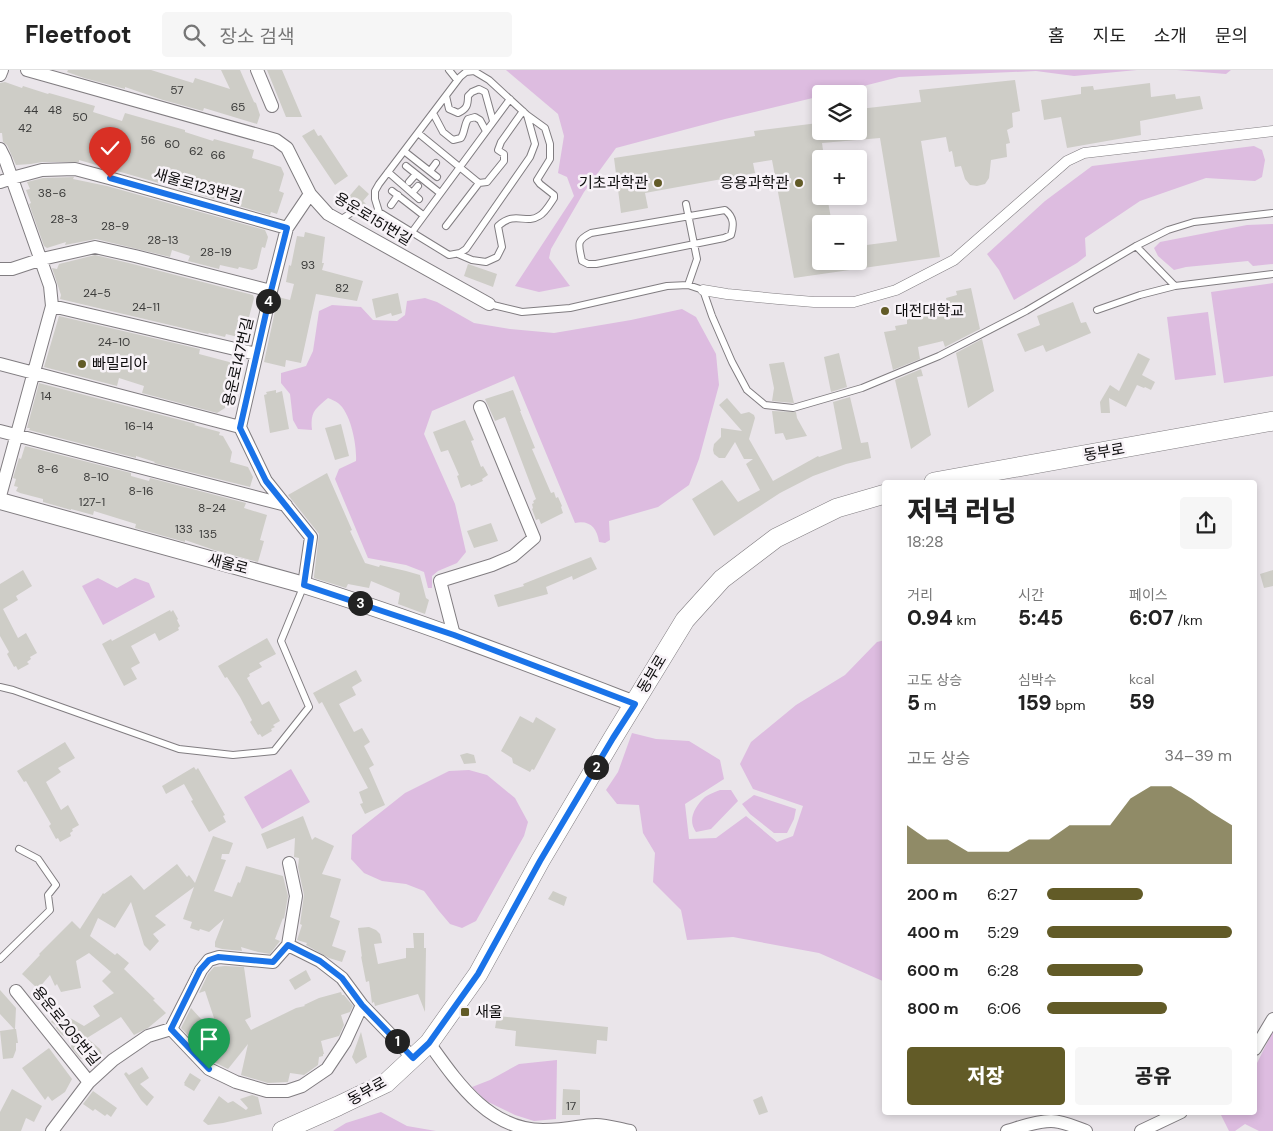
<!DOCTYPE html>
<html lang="ko">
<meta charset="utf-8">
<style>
body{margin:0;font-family:"DM Sans","Noto Sans KR",sans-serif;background:#f6f6f6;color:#222;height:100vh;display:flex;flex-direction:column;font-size:19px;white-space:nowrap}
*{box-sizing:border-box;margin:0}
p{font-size:16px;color:#767676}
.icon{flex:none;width:28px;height:28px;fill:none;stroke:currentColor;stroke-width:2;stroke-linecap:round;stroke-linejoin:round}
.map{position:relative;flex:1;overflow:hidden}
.drawer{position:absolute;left:882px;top:410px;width:375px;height:635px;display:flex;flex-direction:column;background:#fff;border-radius:5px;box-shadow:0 2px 8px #0003}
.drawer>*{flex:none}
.fabs{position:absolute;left:812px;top:15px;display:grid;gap:10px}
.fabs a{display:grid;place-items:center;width:55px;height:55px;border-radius:5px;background:#fff;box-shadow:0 2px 8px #0003;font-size:25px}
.pin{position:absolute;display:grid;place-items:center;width:42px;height:42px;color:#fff;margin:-51px -21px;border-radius:50% 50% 50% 0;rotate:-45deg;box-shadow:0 0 5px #0007}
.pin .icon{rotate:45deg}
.km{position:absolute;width:25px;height:25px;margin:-12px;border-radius:50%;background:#222;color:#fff;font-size:14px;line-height:25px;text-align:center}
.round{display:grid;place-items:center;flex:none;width:52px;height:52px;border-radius:5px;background:#f6f6f6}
.overview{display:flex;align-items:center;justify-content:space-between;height:85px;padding:0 25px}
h1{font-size:28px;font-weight:800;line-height:38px}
.figures{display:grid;grid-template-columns:repeat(3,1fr);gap:8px;height:85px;padding:5px 25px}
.figures div{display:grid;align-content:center}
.figures b{font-size:21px;font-weight:800}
.figures small{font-size:14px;font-weight:400}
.figures p{font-size:14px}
.chart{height:140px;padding:10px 25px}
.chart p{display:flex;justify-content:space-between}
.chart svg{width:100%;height:90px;margin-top:5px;fill:#625b27;opacity:.7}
.action{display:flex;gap:10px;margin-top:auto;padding:10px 25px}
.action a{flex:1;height:58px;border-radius:5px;background:#625b27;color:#fff;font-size:20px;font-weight:800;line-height:58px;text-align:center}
.action a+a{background:#f6f6f6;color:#222}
ul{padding:0 25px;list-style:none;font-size:16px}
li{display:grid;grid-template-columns:80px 60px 1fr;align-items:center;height:38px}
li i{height:12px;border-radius:6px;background:#625b27}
header{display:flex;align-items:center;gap:30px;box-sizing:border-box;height:70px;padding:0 25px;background:#fff;border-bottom:1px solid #e0e0e0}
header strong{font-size:24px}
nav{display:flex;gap:28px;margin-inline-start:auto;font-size:18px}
.search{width:350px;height:45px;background:#f6f6f6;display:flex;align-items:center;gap:12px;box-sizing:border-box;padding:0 18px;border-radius:5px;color:#767676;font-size:19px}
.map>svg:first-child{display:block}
.green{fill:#ddbce0}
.building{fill:#cecdc7;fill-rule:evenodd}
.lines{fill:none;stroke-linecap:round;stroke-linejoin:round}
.service-casing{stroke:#817d81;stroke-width:8}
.pedestrian-casing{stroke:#817d81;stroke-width:11}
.minor-casing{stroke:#817d81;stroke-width:14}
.tertiary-casing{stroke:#817d81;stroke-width:18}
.secondary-casing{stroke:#817d81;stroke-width:20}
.service{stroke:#fff;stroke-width:6}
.pedestrian{stroke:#fff;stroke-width:10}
.minor{stroke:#fff;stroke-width:12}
.tertiary{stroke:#fff;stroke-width:16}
.secondary{stroke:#fff;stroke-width:19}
.route-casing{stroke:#fff;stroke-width:10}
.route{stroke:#1a73e8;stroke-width:6}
.poi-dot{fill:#625b27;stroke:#f7f2f7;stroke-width:2}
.labels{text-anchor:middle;stroke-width:5;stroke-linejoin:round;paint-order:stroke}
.number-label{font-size:12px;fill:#3c3c3b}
.poi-label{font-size:15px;fill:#0c0b0c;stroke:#f7f2f7;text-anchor:start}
.street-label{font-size:15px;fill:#0c0b0c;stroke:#f7f2f7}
</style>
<header>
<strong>Fleetfoot</strong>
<div class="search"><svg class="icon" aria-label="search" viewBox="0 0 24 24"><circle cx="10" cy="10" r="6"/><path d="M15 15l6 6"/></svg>장소 검색</div>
<nav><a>홈</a><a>지도</a><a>소개</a><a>문의</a></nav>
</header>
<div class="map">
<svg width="1273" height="1061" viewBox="0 0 1273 1061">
<rect width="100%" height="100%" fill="#eae5ea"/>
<!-- green -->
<path class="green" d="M506 0H1137L1074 6 1036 1 899 7 832 24H821V26L725 49 616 78 584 122 551 179 549 188 570 216 539 222 515 216 574 126 567 107 558 103 564 66 558 44Z
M1177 0H1231L1226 4Z
M1254 76 1262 80 1265 90 1262 107 1255 111 1206 108 1140 131 1085 168 1086 186 1077 193 1014 230 999 200 987 184 1045 131 1092 96Z
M1273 154V194L1253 196 1248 191 1186 197 1174 200 1158 186 1154 178 1160 172 1247 155Z
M1273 213V306L1224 313 1211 222Z
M425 228 437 232 474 253 510 259 554 263 631 250 682 239 696 247 716 284 719 315 699 389 689 415 658 437 609 451 610 470 605 473 599 472C597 458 590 450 575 453L514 306 432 341 424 364 455 434 466 482 457 493 438 501 432 506V518H428L424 502 406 495 368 488 335 409 339 399 356 391C357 376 351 343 338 333 335 331 331 329 328 328 315 339 310 342 312 360L298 359 293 350 290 324 281 313V303L306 296 313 281 319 241 332 235 361 237 373 250 397 251 405 245 407 231Z
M1208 242 1216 305 1175 310 1167 247Z
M98 508 117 518 135 508 149 513 155 527 103 555 82 516Z
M885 570V912L819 883 733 867 687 870 681 840 653 812 655 783 643 763 639 735 617 734 606 720 618 702 632 663 656 669 689 671 720 690 724 709 685 734 689 769 716 768 746 746 777 772 793 766 803 736 753 719 740 694 751 672 796 635 845 605 877 572Z
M291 699 310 732 262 759 244 727Z
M469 700 487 705 515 728 528 752 524 766 476 851 462 858 450 854 439 841 424 821 406 814 382 811 364 803 351 789 352 765 405 723 449 701Z
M720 720H731L738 731 711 759 696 762C687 750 695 736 705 727 709 724 715 722 720 720Z
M754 725 796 739 794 749 787 763H774L750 744 742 734Z
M1273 961V1061H1259L1245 1054 1235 1061H1229L1220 1043 1255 1042V997Z
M557 990 556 1049 534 1051 515 1045 486 1031 472 1017 490 1010 519 994Z
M381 1042 407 1056 436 1061H333L346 1053Z"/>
<!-- building -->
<path class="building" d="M68 0H151L193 13 195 8 230 19 221 0H240L254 32 256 33 260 45 257 54 204 38 203 41 163 30 125 17V19L84 8 67 2Z
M267 0H282L302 47H286Z
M1015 10 1020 41 1012 43 1013 57 1007 60 1010 73 1006 74 1007 87 991 90 989 108 985 114 977 116 970 115 965 109 961 96 955 97 952 81 949 82 946 67 921 71 940 187 794 208 772 90 753 93 755 103 645 123 648 138 621 143 614 88 755 66 754 61 818 53 819 61H859V39L921 32 919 20ZM880 68 897 171 859 176V191H821V154H832L827 126H821V99L818 81 823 80 822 73Z
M5 12 22 18 23 16 48 24 49 23 95 36 93 42 122 51 125 43 185 60V62L213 71 214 69 254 80 252 88 281 97 284 104 279 121 284 123 277 144 271 142 270 145 79 90V92H42L31 94 16 95 7 75 3 72 2 63H0V13Z
M1150 13 1151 27 1175 24 1176 29 1200 26 1203 39 1140 51 1141 65 1067 78 1061 47 1044 50 1041 30 1081 24V17L1093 16 1094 20Z
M314 59 318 66 321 65 348 106 335 115 302 66Z
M74 107 73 109 107 116 265 160 268 167 265 178 262 177 257 198 252 200 239 197 238 199 220 195 219 199 188 191 190 186 172 180 170 187 96 169 65 175 66 172 47 178 44 176 29 134 31 133 26 120 30 119 27 112 43 108Z
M359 115 369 124 363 131 366 134 362 139 353 136 346 130Z
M305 162 325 167 322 193H324L322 200 363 211 357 231 316 224 301 293 286 290 285 297 264 292 278 227 290 230 294 214 286 212 289 195 291 196 297 166 304 167Z
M95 185 133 194 253 225 254 228 249 247H247L242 268 226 264 225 267 209 263 208 264 60 229 61 225 52 198 57 199 59 194Z
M468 194 497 204 493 217 464 206Z
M971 218 980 259 945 277 943 271 918 277 920 289 893 300 884 262 896 260 895 256 907 254V249L918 247 917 243 934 240V235L947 232 946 228 957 225 956 221Z
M398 223 402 243 392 246 391 243 376 248 372 229Z
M1073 232 1081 253 1086 252 1091 263 1046 282 1043 275 1025 282 1017 264 1040 255 1037 246Z
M59 246 200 279 199 284 233 293 226 322 229 323 225 338 217 343 142 323 144 316 119 308 117 316 44 297Z
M982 269 994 321 968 338 956 283Z
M839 283 847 317 831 322 824 287Z
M1138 283 1150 289 1142 305 1155 312 1151 320 1145 317 1144 318 1137 315 1126 337 1109 328 1110 343H1101L1100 332 1110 315 1119 321Z
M784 292 794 333H793L772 331 774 318 769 294Z
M921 299 923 306 917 307 931 365 911 379 895 310Z
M39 313 196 354 194 355 220 362 219 365 223 366 232 382 230 392 248 397 253 407 250 417 154 393 155 392 136 386V388L29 360 30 358H27Z
M276 320V323L282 321 289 359 270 363 264 325 267 324 266 322Z
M513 320 521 341H520L535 378 532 379 551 423 554 422 556 428 558 427 562 436 561 437 563 443 541 454 539 449 536 450 532 439 533 438 532 434 534 433 533 431 536 429 505 347 495 351 485 329Z
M850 327 861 373 868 372 871 388 846 394 813 406 780 423 714 466 692 429 722 410 738 432 760 420 746 394 753 389H744L735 372 725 388H719L714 384 713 380 714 374 721 367V358L742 361 719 335 727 328 741 344 749 342 754 345 755 348 749 369 773 411 818 386 819 387 842 379 833 332Z
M772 341 796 342 797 348 807 366 786 370 783 363 775 364Z
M465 350 474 370 471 371 481 397 483 396 488 405 482 409 483 411 471 416 470 414 461 418 457 406 459 405 448 380 441 382 433 362Z
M341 354 349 386 335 390 325 358Z
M25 376 131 403V406L149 411 150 408 246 433 244 438 267 445 260 470 264 471 258 492 214 480 185 470V472L135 458 136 454 94 441 93 445 71 439V440L43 432V429L20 423 16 421 18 417 14 416 16 409 13 408 19 388 21 389Z
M327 403 352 460 350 461 365 493 379 497 380 495 406 501 420 505 426 528 429 530 425 544 398 534 400 523 371 511 369 518 348 514 346 518 314 508V506L319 464 288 425Z
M491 453 498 471 474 478 467 461Z
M591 487 597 499 573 510 572 506 546 517 548 524 498 537 494 525 524 516 523 514Z
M23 500 32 516 16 526 18 530 3 539 18 568 26 563 37 583 30 587 31 589 27 592 29 594 18 600 16 596 14 597 7 584 9 582 0 566V514Z
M1273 500V516L1264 518 1260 504Z
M170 540 171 542 173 540 178 549 177 550 180 556 178 558 179 560 159 571 155 563 131 576 140 593 131 598 137 609 124 616 102 574 111 569 112 571Z
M267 568 276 584 259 593 262 597 249 604 250 606 247 608 262 635 269 631 280 651 273 655 275 657 271 659 272 661 262 667 260 664 258 665 250 652 252 650 240 627 227 607 225 608 218 596Z
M356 600 362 611 352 617 356 625 339 634 354 662 362 658 370 672 364 676 374 695 369 698 385 735 365 744 360 734 363 733 359 722 368 718 322 632 319 634 313 623Z
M520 646 533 653 536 647 556 659 534 700 532 699 530 702 513 693 512 688 501 681Z
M65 672 75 688 58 698 61 702 46 712 61 740 68 735 79 755 72 759 73 761 70 763 71 766 60 772 58 768 56 769 49 756 51 754 26 711 24 712 17 701Z
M467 683 474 685 476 693 464 694 460 685Z
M194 697 196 700 198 698 225 745 223 746 226 752 209 762 191 731 193 730 184 714 166 724 162 716Z
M303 746 312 770 315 767 334 776 322 804 341 809 330 847 340 851 332 876 346 881 342 892 329 888 306 875 307 873 297 870 302 855 300 854 304 825 298 797 299 788 294 787 295 768 267 779 261 764Z
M213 766 233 773 229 784H222L221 789 226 790 214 821 232 827 238 812 240 813 246 796 283 806 288 826 284 849 283 848 275 869 280 871 270 884 258 882 241 877 242 881 222 879 215 877V872L224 849 209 862 200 859 199 861 190 858 192 852 183 849 194 817 155 846 166 855 153 864 159 871 150 881 144 875 131 832 115 858 98 848 90 866 115 885 117 883 129 893 124 899 155 929 153 930 166 943 148 958 134 965 121 947 87 968 100 979 102 984 100 988 101 990 94 997 83 987 81 989 78 986 71 977 73 971 62 965 56 958 57 956 51 952 58 941 84 956 100 946 93 936 114 923 102 911 111 902 89 883 76 891 81 918 61 922 57 914 55 916 50 905 38 919 22 904 40 885 39 884 72 851 80 859 103 823 104 824 131 805 144 820 177 794 187 807 189 805 195 813Z
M553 821 567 827 564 836 548 829Z
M369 857 376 860 380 864 382 873 374 874 378 894 406 888V878H414L413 863H424V878H426L425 942 418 924 375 936 374 932 372 933 369 911 366 912 361 886 362 887 358 858Z
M225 896 244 897 251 947 245 950 251 960 296 938 305 936 304 935 319 928 341 922 342 925H344L353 936 350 942 341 945 344 955 339 966 321 971 324 984H323V986L319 987 318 995 304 1005 290 1003 288 1012 268 1013 241 1005 248 974 228 999 214 992 181 958 191 938 222 972 205 921 199 923 208 904 214 897Z
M306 900 311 910 295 920 289 910Z
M0 920 16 938 15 959H16L18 973H16V980L13 988 3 989 0 961 14 959 0 944Z
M497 946 608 957 607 971 597 970 596 984 515 976 516 961 495 958Z
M361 962 367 987 356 994 352 987Z
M49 978 72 1009 65 1022 52 1031 48 1026 45 1030 22 998Z
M142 997 149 1008 140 1014 154 1027 147 1036 141 1030 124 1004 126 1002 129 1005Z
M190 1003 201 1010 194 1021 184 1015 185 1014 184 1013Z
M12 1019 42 1036 34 1052 26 1048 21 1061H0V1042Z
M563 1019 580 1020V1045H562Z
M93 1021 117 1038 111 1047 107 1044 105 1046 95 1039 93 1041 83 1034Z
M252 1025 258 1027 262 1044 223 1053 208 1055 203 1051 219 1026 228 1033 233 1031 246 1040 248 1038 240 1029Z
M762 1026 768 1042 759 1045 753 1030Z"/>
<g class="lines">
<!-- service casing -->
<g class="service-casing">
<path id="service" d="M449 0 457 10
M474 1 489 10 527 45 535 74 530 87 466 179 460 183 449 185 379 142 375 129V121L379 114 460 7 466 2Z
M446 26 449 39 458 43C467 39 468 35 468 26L472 22 479 19 485 22 493 51
M433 43 443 62 453 70 461 68C465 62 464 55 468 49L475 47 480 50 486 61
M418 63 479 113 487 112 504 91V84L498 80 501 72 523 41
M404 81 437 107
M406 96 440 123
M430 101 436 93
M388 102 419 129
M409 112 416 104
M392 121 423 145
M412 123 418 116
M686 134 697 189 688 215
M391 135 398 125
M725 140C734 147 734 155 731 165L724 168 596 194H588L582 191C579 175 575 171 591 163Z
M340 150 354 141 364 145 379 142
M446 156 479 113
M412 162 510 29
M1136 176 1175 216 1273 204
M458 184 472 190 486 192 497 187 502 177 498 156C516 140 525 155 539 146 545 143 550 134 554 128V125L540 114 537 110 550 89V74L545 58 527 45
M489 234 522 242 570 238 667 216 688 215 703 220 712 246 732 292 747 320 765 335 793 338 862 318 939 286 1026 241 1136 176 1168 160 1194 152 1273 143
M1097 240 1140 225 1175 216
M0 617 13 620 179 679 233 685 274 681 309 637 281 571 304 515
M0 889 50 840 48 825 56 815 38 789 19 779"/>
</g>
<!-- pedestrian casing -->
<g class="pedestrian-casing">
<path id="pedestrian" d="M703 220 727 224 778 229 814 232H854L896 220 954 190 1067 91 1084 83 1273 61"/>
</g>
<!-- minor casing -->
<g class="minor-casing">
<path id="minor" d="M27 0 276 70 287 78 310 124 328 144 489 234
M257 0 272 36
M0 5 2 0
M0 79 5 89 50 216 52 236 0 426
M0 112 12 108 42 100 75 99 109 108 287 158
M0 199H12L42 189 95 177 135 186 271 221
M52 236 256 284
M0 294 240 357
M0 361 286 435
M304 515 311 467 266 411 240 357 271 221 287 158 310 124
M454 565 440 511 492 495 513 486 534 468 480 337
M288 875 320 891 342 908 362 935 413 988
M16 921 89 1012
M171 959 209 999 236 1012 267 1021H287L302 1016 327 999 345 972 362 935
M429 973C457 1012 489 1060 543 1060 554 1060 565 1059 577 1057 583 1056 590 1055 596 1055 607 1055 619 1059 630 1061
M1255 979 1273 949
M52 1061 89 1012 113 990 148 966 171 959 201 900 209 890 219 887 273 892 288 875 296 826 289 793
M1007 1061C1021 1057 1036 1051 1051 1051 1063 1051 1075 1057 1086 1061
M1141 1061 1181 1042"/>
</g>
<!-- tertiary casing -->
<g class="tertiary-casing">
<path id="tertiary" d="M0 431 304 515C416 550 525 592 635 634"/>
</g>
<!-- secondary casing -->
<g class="secondary-casing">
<path id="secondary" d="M934 412 1273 351
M282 1061 338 1036 386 1013 429 973 478 904 540 791 613 668 685 550 722 509 776 468 837 438 885 424"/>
</g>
<!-- service -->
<use href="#service" class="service"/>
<!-- pedestrian -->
<use href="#pedestrian" class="pedestrian"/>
<!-- minor -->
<use href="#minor" class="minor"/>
<!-- tertiary -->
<use href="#tertiary" class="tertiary"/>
<!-- secondary -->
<use href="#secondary" class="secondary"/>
</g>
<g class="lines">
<!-- route casing -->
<g class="route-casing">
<path id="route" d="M110 108 287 158 271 221 240 358 266 411 311 467 304 515 454 565 635 634 613 668 540 791 478 904 429 973 413 988 362 935 342 908 320 891 288 875 273 892 218 887 209 890 200 900 171 959 209 999"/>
</g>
<!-- route -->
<use href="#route" class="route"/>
</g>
<!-- markers -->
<g class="poi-dot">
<circle cx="658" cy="113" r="5"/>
<circle cx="799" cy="113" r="5"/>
<circle cx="885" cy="241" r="5"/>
<circle cx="82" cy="294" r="5"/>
<rect x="460" y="937" width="10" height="10" rx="2.5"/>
</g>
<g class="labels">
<!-- number labels -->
<g class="number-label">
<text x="177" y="24">57</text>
<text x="238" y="41">65</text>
<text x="31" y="44">44</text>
<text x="55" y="44">48</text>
<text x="80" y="51">50</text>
<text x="25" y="62">42</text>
<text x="148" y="74">56</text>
<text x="172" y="78">60</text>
<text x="196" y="85">62</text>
<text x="218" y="89">66</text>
<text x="52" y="127">38-6</text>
<text x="64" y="153">28-3</text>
<text x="115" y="160">28-9</text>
<text x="163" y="174">28-13</text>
<text x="216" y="186">28-19</text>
<text x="308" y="199">93</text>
<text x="342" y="222">82</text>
<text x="97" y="227">24-5</text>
<text x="146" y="241">24-11</text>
<text x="114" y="276">24-10</text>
<text x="46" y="330">14</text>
<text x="139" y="360">16-14</text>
<text x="48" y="403">8-6</text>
<text x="96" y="411">8-10</text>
<text x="141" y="425">8-16</text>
<text x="92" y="436">127-1</text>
<text x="212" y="442">8-24</text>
<text x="184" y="463">133</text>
<text x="208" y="468">135</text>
<text x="571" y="1040">17</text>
</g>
<!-- poi labels -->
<g class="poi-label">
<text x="648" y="118" text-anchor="end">기초과학관</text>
<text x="789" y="118" text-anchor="end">응용과학관</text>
<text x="895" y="246">대전대학교</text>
<text x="92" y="299">빠밀리아</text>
<text x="475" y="947">새울</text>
</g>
<!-- street labels -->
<g class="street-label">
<text transform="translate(198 116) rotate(16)" y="5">새울로123번길</text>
<text transform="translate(373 149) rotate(31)" y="5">용운로151번길</text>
<text transform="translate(238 292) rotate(-77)" y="5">용운로147번길</text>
<text transform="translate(1104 382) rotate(-10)" y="5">동부로</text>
<text transform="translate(228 494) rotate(15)" y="5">새울로</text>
<text transform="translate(652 604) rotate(-59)" y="5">동부로</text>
<text transform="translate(66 956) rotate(51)" y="5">용운로205번길</text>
<text transform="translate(367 1021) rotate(-29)" y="5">동부로</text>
</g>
</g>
</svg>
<div class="fabs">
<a><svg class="icon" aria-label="layers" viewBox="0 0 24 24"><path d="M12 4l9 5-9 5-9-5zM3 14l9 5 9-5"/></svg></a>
<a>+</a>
<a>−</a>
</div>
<div class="pin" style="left:209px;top:999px;background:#1e9e55"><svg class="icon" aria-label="arrive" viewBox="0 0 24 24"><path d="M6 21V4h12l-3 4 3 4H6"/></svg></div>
<div class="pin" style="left:110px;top:108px;background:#d93025"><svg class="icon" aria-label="check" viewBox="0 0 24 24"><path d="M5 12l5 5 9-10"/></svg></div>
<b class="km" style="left:397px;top:971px">1</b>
<b class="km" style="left:596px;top:697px">2</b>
<b class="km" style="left:360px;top:533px">3</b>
<b class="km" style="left:268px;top:231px">4</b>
<section class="drawer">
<div class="overview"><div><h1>저녁 러닝</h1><p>18:28</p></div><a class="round"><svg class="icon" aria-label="share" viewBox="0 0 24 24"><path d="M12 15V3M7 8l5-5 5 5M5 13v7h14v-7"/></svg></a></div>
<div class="figures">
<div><p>거리</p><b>0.94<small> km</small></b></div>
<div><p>시간</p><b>5:45</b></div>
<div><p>페이스</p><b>6:07<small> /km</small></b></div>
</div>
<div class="figures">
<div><p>고도 상승</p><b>5<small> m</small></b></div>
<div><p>심박수</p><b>159<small> bpm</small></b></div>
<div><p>kcal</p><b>59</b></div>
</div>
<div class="chart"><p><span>고도 상승</span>34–39 m</p>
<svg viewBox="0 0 160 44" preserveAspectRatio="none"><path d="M0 44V25L10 32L20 32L30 38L40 38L50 38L60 32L70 32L80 25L90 25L100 25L110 12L120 6L130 6L140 12L150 19L160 25V44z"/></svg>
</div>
<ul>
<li><b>200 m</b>6:27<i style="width:52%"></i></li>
<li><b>400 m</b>5:29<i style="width:100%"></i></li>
<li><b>600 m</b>6:28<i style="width:52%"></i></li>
<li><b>800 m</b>6:06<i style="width:65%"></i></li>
</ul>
<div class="action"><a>저장</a><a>공유</a></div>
</section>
</div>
